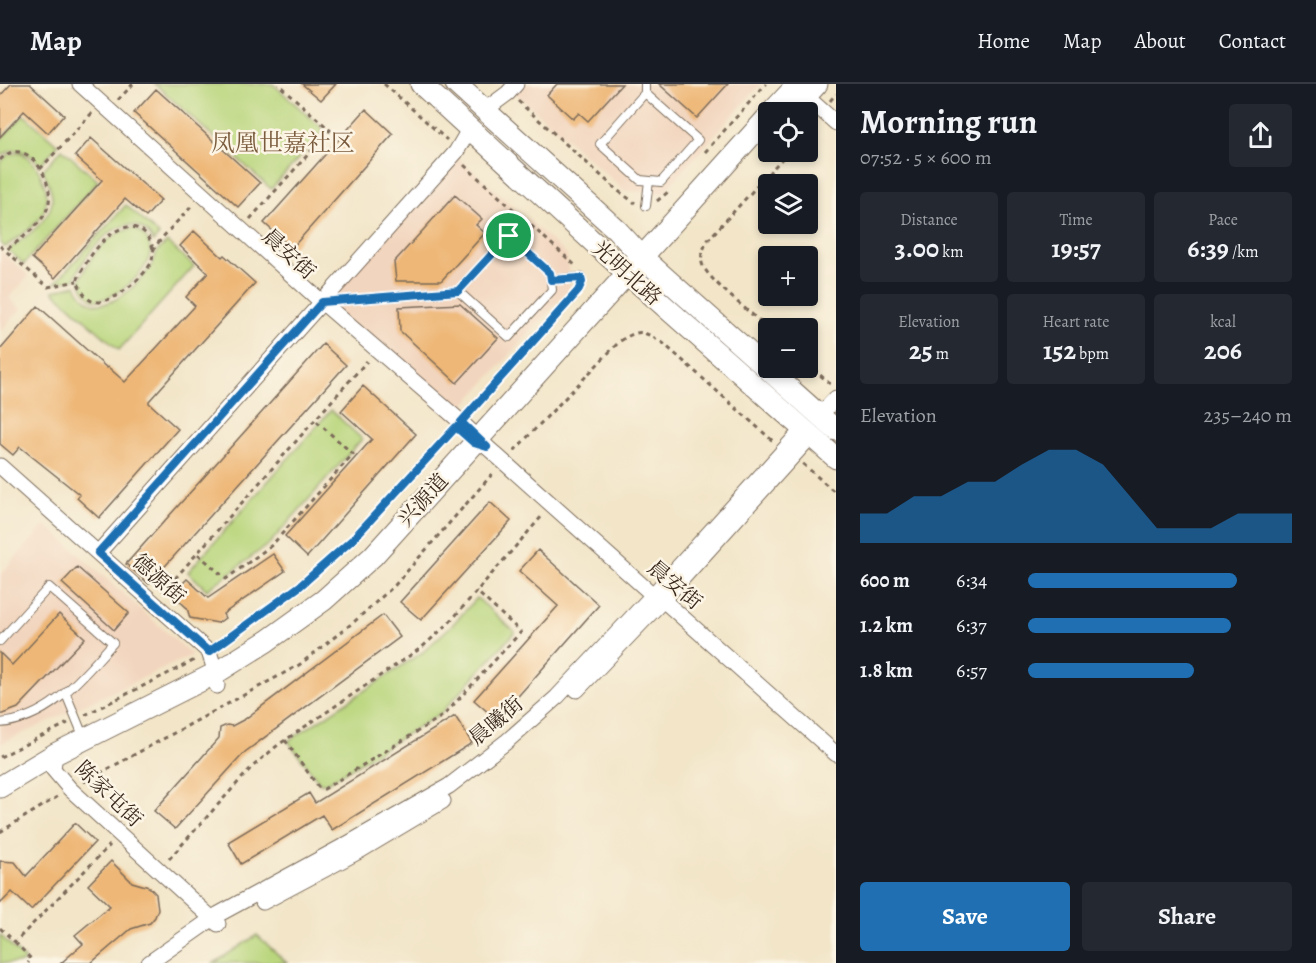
<!DOCTYPE html>
<meta charset="utf-8">
<style>
body{margin:0;font-family:Alegreya,"Noto Serif SC",serif;background:#242831;color:#f1f3f6;height:100vh;display:flex;flex-direction:column;font-size:22px;white-space:nowrap}
*{box-sizing:border-box;margin:0}
p{font-size:20px;color:#9ea1a6}
.icon{flex:none;width:33px;height:33px;fill:none;stroke:currentColor;stroke-width:2;stroke-linecap:round;stroke-linejoin:round}
.map{position:relative;flex:1;overflow:hidden}
.panel{display:flex;flex-direction:column;background:#171b24;width:480px}
.panel>*{flex:none}
.controls{position:absolute;left:758px;top:18px;display:grid;gap:12px}
.controls a{display:grid;place-items:center;width:60px;height:60px;border-radius:6px;background:#171b24;box-shadow:0 3px 9px #0003;font-size:30px}
.pin{position:absolute;display:grid;place-items:center;width:51px;height:51px;color:#fff;margin:-26px;border:3px solid #fff;border-radius:50%;box-shadow:0 2px 6px #0007}
.round{display:grid;place-items:center;flex:none;width:63px;height:63px;border-radius:6px;background:#242831}
.overview{display:flex;align-items:center;justify-content:space-between;height:102px;padding:0 24px}
h1{font-size:33px;font-weight:600;line-height:45px}
.stats{display:grid;grid-template-columns:repeat(3,1fr);gap:9px;height:102px;padding:6px 24px}
.stats div{display:grid;align-content:center;border-radius:6px;background:#242831;text-align:center}
.stats b{font-size:26px;font-weight:600}
.stats small{font-size:16px;font-weight:400}
.stats p{font-size:16px}
.chart{height:168px;padding:12px 24px}
.chart p{display:flex;justify-content:space-between}
.chart svg{width:100%;height:108px;margin-top:6px;fill:#1f6fb2;opacity:.7}
.action{display:flex;gap:12px;margin-top:auto;padding:12px 24px}
.action a{flex:1;height:69px;border-radius:6px;background:#1f6fb2;color:#fff;font-size:24px;font-weight:600;line-height:69px;text-align:center}
.action a+a{background:#242831;color:#f1f3f6}
ul{padding:0 24px;list-style:none;font-size:20px}
li{display:grid;grid-template-columns:96px 72px 1fr;align-items:center;height:45px}
li i{height:15px;border-radius:8px;background:#1f6fb2}
header{display:flex;align-items:center;gap:36px;box-sizing:border-box;height:84px;padding:0 30px;background:#171b24;border-bottom:2px solid #363941}
header strong{font-size:28px}
nav{display:flex;gap:33px;margin-inline-start:auto;font-size:21px}
main{display:flex;flex:1;min-height:0}
.map>svg:first-child{display:block}
.built{fill:#f2d5be}
.green{fill:#b9d67d;stroke:#7a804e;stroke-width:1.5}
.building{fill:#eeb777}
.lines{fill:none;stroke-linecap:round;stroke-linejoin:round}
.lane-casing{stroke:#7b6b5a;stroke-width:10}
.street-casing{stroke:#7b6b5a;stroke-width:17}
.secondary-casing{stroke:#7b6b5a;stroke-width:23}
.path{stroke:#7b6b5a;stroke-width:3;stroke-dasharray:4.5 4.5;stroke-linecap:butt}
.lane{stroke:#fff;stroke-width:8}
.street{stroke:#fff;stroke-width:15}
.secondary{stroke:#fff;stroke-width:21}
.route-casing{stroke:#fff;stroke-width:12}
.route{stroke:#1f6fb2;stroke-width:8}
.labels{text-anchor:middle;stroke-width:5;stroke-linejoin:round;paint-order:stroke}
.street-label{font-size:21px;fill:#3b2a1e;stroke:#fcf5e5}
.quarter-label{font-size:24px;fill:#7a5b3d;stroke:#fcf5e5}
</style>
<header>
<strong>Map</strong>
<nav><a>Home</a><a>Map</a><a>About</a><a>Contact</a></nav>
</header>
<main>
<div class="map">
<svg width="836" height="879" viewBox="0 0 836 879">
<rect width="100%" height="100%" fill="#fcf5e5"/>
<filter id="ink" filterUnits="userSpaceOnUse"><feTurbulence type="fractalNoise" baseFrequency=".0167" numOctaves="2"/><feDisplacementMap in="SourceGraphic" scale="12" xChannelSelector="R" yChannelSelector="G"/><feConvolveMatrix kernelMatrix="1 2 1 2 8 2 1 2 1" color-interpolation-filters="sRGB"/></filter>
<filter id="wash" filterUnits="userSpaceOnUse"><feTurbulence type="fractalNoise" baseFrequency=".008" numOctaves="4" result="noise"/><feDisplacementMap in="SourceGraphic" scale="24" xChannelSelector="R" yChannelSelector="G"/><feGaussianBlur stdDeviation="1.35" result="paint"/><feColorMatrix in="noise" values="0 0 0 0 0 0 0 0 0 0 0 0 0 0 0 0 0 1.4 0 .05"/><feComposite in="paint" operator="in"/></filter>
<g filter="url(#wash)">
<rect width="100%" height="100%" fill="#f2e5c8"/>
<!-- built -->
<path class="built" d="M509 0H761L663 109 625 107 507 2Z
M451 67 567 171 570 204 452 335 316 217Z
M0 166 29 192 9 214 21 225 0 248Z
M45 440 192 571 0 660V491Z"/>
<!-- green -->
<path class="green" d="M155 0H273L324 46 271 105Z
M24 31 58 61 40 81C30 68 13 59 0 74V56Z
M62 65 98 97 24 180 8 166C24 154 49 138 52 118 53 107 47 95 43 86Z
M20 68C32 75 38 83 43 97 57 131 29 145 5 163L0 159V79L8 71Z
M126 121 159 151 153 158C151 151 147 147 141 144 116 130 82 173 75 195L55 199Z
M134 144C182 170 109 223 93 215 86 212 82 203 80 196 90 172 107 149 134 144Z
M167 158 194 182 119 266 53 207 76 201C94 242 131 208 149 185 154 180 154 174 157 168 159 165 164 161 167 158Z
M331 326 362 355 270 459 207 506 188 488Z
M477 514 515 548 441 629 327 699H320L288 657 423 568 452 541Z
M0 851 24 875 22 879H0Z
M257 851 287 879H214Z"/>
<g id="blocks">
<!-- building -->
<path class="building" d="M11 0H30L64 31 48 49 24 27 0 53V12Z
M302 0H336L321 16Z
M557 0H622L588 37 579 29 573 35 547 11Z
M659 0H728L697 34Z
M156 5 260 99 238 123 134 29Z
M366 25 393 50 292 164 264 139Z
M91 54 161 116 146 133 125 115 55 194 32 174 102 96 75 72Z
M455 111 482 135 476 141 485 149 441 197H396L394 178Z
M194 147 222 173 224 171 255 199 149 317V319L178 345 99 434 77 414 80 411 20 363 13 371 0 360V266L38 222 107 284 108 283 125 298 195 222 186 213 208 189 180 162Z
M460 220 498 254 457 299 400 247 399 223Z
M323 260 346 281 149 500 126 480Z
M363 302 416 350 307 473 285 452 372 355 341 327Z
M490 418 511 437 421 536 400 518Z
M538 466 599 521 497 636 474 616 558 522 519 487Z
M273 470 285 487 223 530 225 534 218 539 190 534 187 524 172 510 187 495 208 514Z
M77 483 129 529 114 546 62 499Z
M59 530 85 554 18 624 0 631V569L12 581Z
M383 531 400 553 245 668 175 745 154 727 219 654 220 644 227 641 232 642 245 635Z
M455 632 472 659 332 746 322 731 241 780 228 758 309 709 315 719Z
M75 739 95 758 31 826 12 808 0 820V777L15 778 26 792Z
M111 777 132 798 149 803 156 810 158 825 155 833 150 839 131 845 91 879H61L83 860 75 851 110 822 88 801Z"/>
</g>
</g>
<g filter="url(#ink)">
<use href="#blocks" fill-opacity="0" stroke="#7b6b5a" stroke-width="1.5"/>
<g class="lines">
<!-- lane casing -->
<g class="lane-casing">
<path id="lane" d="M645 0V9L600 60 640 96 661 98 698 56 645 9
M646 122 649 97
M551 196 581 193
M324 218 458 207 509 253 552 206 550 189 509 152 458 207
M0 557 49 503 113 559C82 593 50 635 0 639
M66 610 84 654"/>
</g>
<!-- street casing -->
<g class="street-casing">
<path id="street" d="M80 0 315 212 461 338 487 363 653 511 663 516 836 670
M799 6 836 39
M485 26 508 9 516 0
M820 331 836 314
M0 382 209 568 216 589 217 602
M98 469 456 68 470 44
M577 606 663 516 811 352
M55 670 53 685 70 705 218 840
M263 818 361 766 443 717
M149 879 219 830 351 758 449 702 506 658 557 613 653 511 803 345"/>
</g>
<!-- secondary casing -->
<g class="secondary-casing">
<path id="secondary" d="M421 0 627 189 836 374
M456 0 617 146 642 173 836 346
M793 26 817 0
M772 28 798 0
M0 703 55 670 216 589 267 557 324 516 373 472 768 33"/>
</g>
<!-- path -->
<path class="path" d="M384 0 447 56
M118 16 133 0
M518 17 617 106 635 119
M830 17 836 10
M807 46 814 38
M705 68 766 0
M0 76C25 49 53 94 49 118 46 139 20 155 5 167
M464 81 577 183
M40 85 92 29
M657 117 668 108
M250 135 330 46 278 0
M0 162 48 203 77 197
M153 165C151 157 149 151 141 146 115 131 85 176 77 197 80 203 83 211 90 216 106 227 146 192 152 177 153 172 152 168 155 163 165 149 180 135 192 122
M768 244C755 232 705 194 702 179 700 170 704 165 707 157L788 68
M807 279 830 300
M470 328 579 205
M514 367 620 257C641 244 642 247 663 259L774 358
M803 380 836 409
M198 470 226 495 272 461 353 370 315 336
M163 508 367 277
M220 560 300 502 352 456 451 348
M85 631 197 575
M285 656 319 704 324 705 444 631 521 548 476 507
M0 673 68 639
M84 698 299 581 355 537 395 501 495 387
M0 748 57 713
M169 775 251 684 278 661 421 564 449 539 542 432
M0 844 15 858 110 761
M15 858 31 875 28 879"/>
<!-- lane -->
<use href="#lane" class="lane"/>
<!-- street -->
<use href="#street" class="street"/>
<!-- secondary -->
<use href="#secondary" class="secondary"/>
</g>
</g>
<g class="lines" filter="url(#ink)">
<!-- route casing -->
<g class="route-casing">
<path id="route" d="M509 152 550 189 551 196 581 194 582 198 578 207 461 338 487 363 474 359 456 343 352 456 300 502 209 568 98 469 322 218 458 207Z"/>
</g>
<!-- route -->
<use href="#route" class="route"/>
</g>
<g class="labels">
<!-- street labels -->
<g class="street-label">
<text transform="translate(289 170) rotate(42)" y="7">晨安街</text>
<text transform="translate(627 189) rotate(42)" y="7">光明北路</text>
<text transform="translate(423 416) rotate(-48)" y="7">兴源道</text>
<text transform="translate(159 495) rotate(42)" y="7">德源街</text>
<text transform="translate(675 501) rotate(40)" y="7">晨安街</text>
<text transform="translate(496 637) rotate(-40)" y="7">晨曦街</text>
<text transform="translate(109 710) rotate(44)" y="7">陈家屯街</text>
</g>
<!-- quarter labels -->
<g class="quarter-label">
<text x="283" y="67">凤凰世嘉社区</text>
</g>
</g>
</svg>
<div class="controls">
<a><svg class="icon" aria-label="locate" viewBox="0 0 24 24"><circle cx="12" cy="12" r="6"/><path d="M12 2v4M12 18v4M2 12h4M18 12h4"/></svg></a>
<a><svg class="icon" aria-label="layers" viewBox="0 0 24 24"><path d="M12 4l9 5-9 5-9-5zM3 14l9 5 9-5"/></svg></a>
<a>+</a>
<a>−</a>
</div>
<div class="pin" style="left:509px;top:152px;background:#1e9e55"><svg class="icon" aria-label="arrive" viewBox="0 0 24 24"><path d="M6 21V4h12l-3 4 3 4H6"/></svg></div>
</div>
<section class="panel">
<div class="overview"><div><h1>Morning run</h1><p>07:52 · 5 × 600 m</p></div><a class="round"><svg class="icon" aria-label="share" viewBox="0 0 24 24"><path d="M12 15V3M7 8l5-5 5 5M5 13v7h14v-7"/></svg></a></div>
<div class="stats">
<div><p>Distance</p><b>3.00<small> km</small></b></div>
<div><p>Time</p><b>19:57</b></div>
<div><p>Pace</p><b>6:39<small> /km</small></b></div>
</div>
<div class="stats">
<div><p>Elevation</p><b>25<small> m</small></b></div>
<div><p>Heart rate</p><b>152<small> bpm</small></b></div>
<div><p>kcal</p><b>206</b></div>
</div>
<div class="chart"><p><span>Elevation</span>235–240 m</p>
<svg viewBox="0 0 160 44" preserveAspectRatio="none"><path d="M0 44V32L10 32L20 25L30 25L40 19L50 19L60 12L70 6L80 6L90 12L100 25L110 38L120 38L130 38L140 32L150 32L160 32V44z"/></svg>
</div>
<ul>
<li><b>600 m</b>6:34<i style="width:79%"></i></li>
<li><b>1.2 km</b>6:37<i style="width:77%"></i></li>
<li><b>1.8 km</b>6:57<i style="width:63%"></i></li>
</ul>
<div class="action"><a>Save</a><a>Share</a></div>
</section>
</main>
